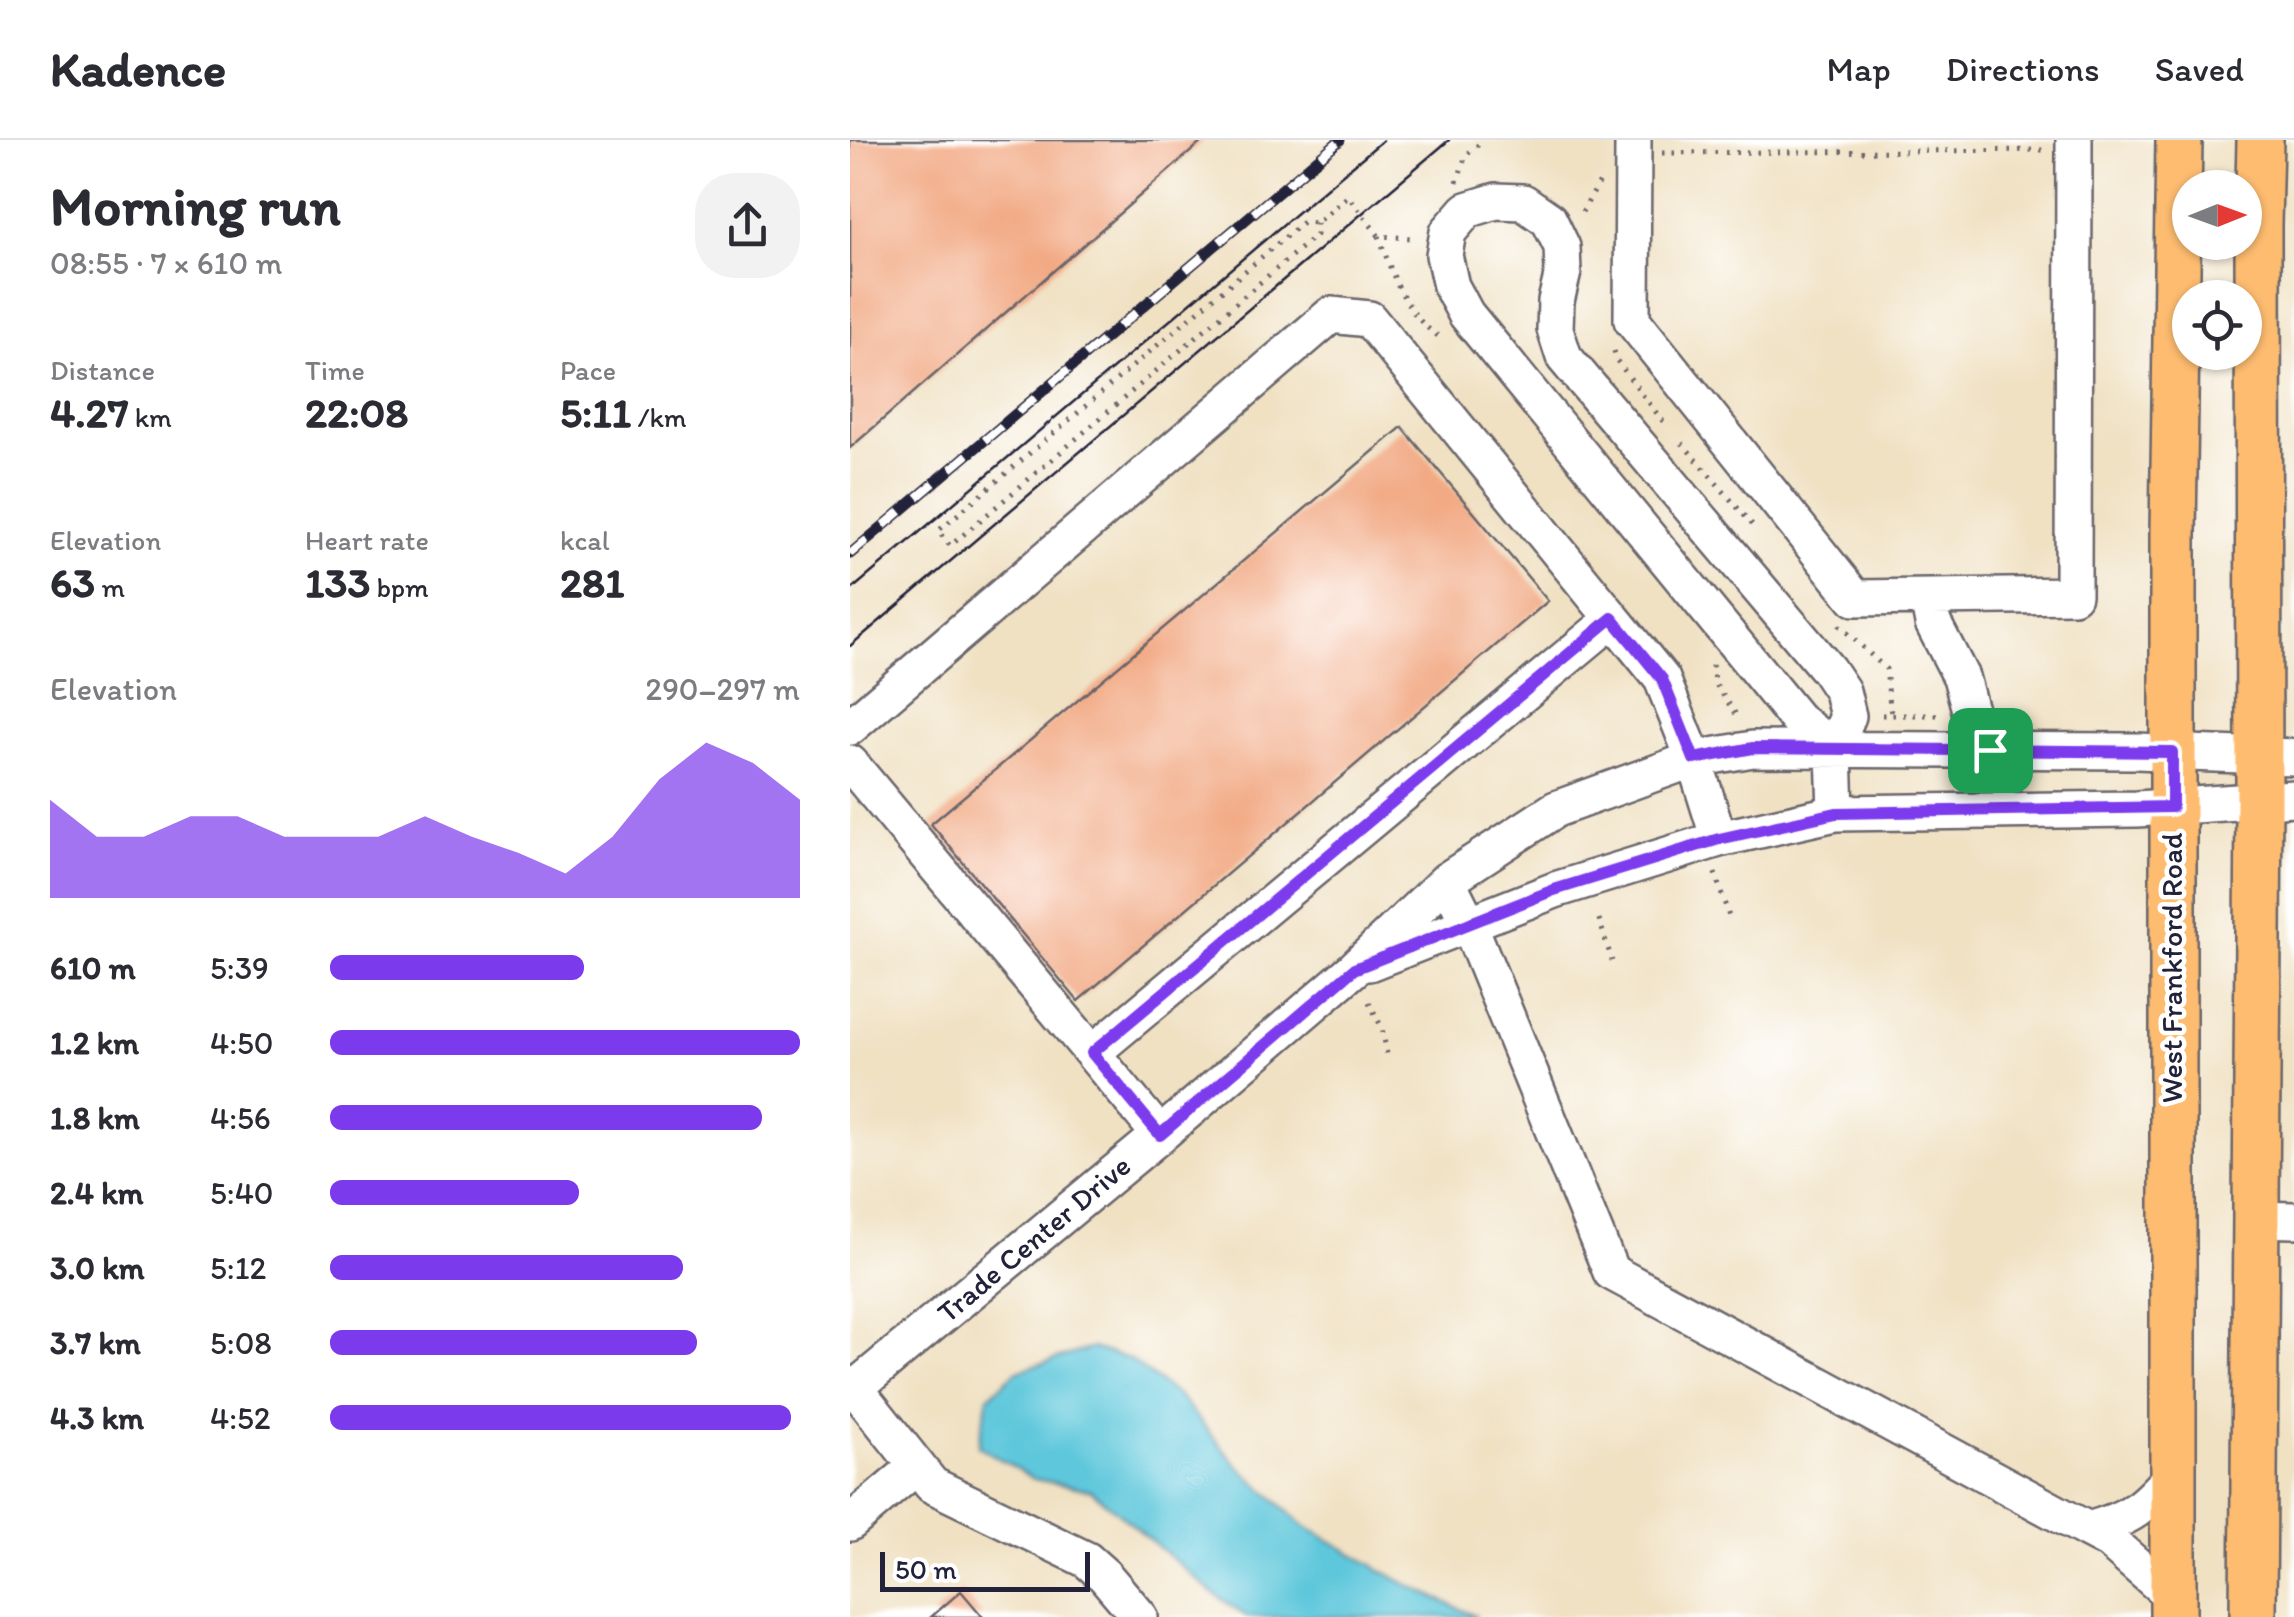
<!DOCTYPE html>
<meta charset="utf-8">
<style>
body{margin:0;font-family:Itim,sans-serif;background:#f2f2f3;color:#2b2b33;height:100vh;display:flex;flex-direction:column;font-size:38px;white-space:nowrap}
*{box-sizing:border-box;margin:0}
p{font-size:32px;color:#7c7c81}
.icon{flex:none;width:55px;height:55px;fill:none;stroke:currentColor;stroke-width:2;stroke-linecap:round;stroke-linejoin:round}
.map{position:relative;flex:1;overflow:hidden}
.drawer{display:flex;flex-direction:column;background:#fff;width:850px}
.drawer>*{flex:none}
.needle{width:65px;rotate:89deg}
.buttons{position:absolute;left:1322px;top:30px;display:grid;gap:20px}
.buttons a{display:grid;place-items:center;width:90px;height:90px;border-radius:50%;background:#fff;box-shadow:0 2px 8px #0004;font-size:50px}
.scale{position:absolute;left:30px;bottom:25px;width:210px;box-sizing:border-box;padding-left:10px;border:5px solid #22223b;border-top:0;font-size:28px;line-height:35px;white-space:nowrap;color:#22223b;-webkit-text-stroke:8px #fff;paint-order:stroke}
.pin{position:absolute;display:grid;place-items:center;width:85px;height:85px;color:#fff;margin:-42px;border-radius:20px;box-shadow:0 5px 15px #0006}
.round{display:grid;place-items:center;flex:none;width:105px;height:105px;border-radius:40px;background:#f2f2f3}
.head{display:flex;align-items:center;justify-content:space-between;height:170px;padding:0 50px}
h1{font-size:55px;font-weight:800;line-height:75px}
.metrics{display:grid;grid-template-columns:repeat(3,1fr);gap:15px;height:170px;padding:10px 50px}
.metrics div{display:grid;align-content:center}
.metrics b{font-size:42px;font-weight:800}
.metrics small{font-size:28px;font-weight:400}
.metrics p{font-size:28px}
.chart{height:280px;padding:20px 50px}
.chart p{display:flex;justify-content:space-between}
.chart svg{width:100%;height:180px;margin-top:10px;fill:#7c3aed;opacity:.7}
ul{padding:0 50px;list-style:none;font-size:32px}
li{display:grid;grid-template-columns:160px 120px 1fr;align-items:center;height:75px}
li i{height:25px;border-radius:12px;background:#7c3aed}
header{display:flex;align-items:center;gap:60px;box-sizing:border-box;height:140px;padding:0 50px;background:#fff;border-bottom:2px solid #e1e1e2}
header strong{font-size:48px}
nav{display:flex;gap:55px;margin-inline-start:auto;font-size:35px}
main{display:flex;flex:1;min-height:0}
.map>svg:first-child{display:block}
.water{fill:#5fc7db;stroke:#40748b;stroke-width:2.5}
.building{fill:#f2aa85}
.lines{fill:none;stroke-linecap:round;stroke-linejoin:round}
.minor-casing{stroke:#6a656b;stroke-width:40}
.major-casing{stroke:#6a656b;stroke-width:50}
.path{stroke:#6a656b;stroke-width:5;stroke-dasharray:2.5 8;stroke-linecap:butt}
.minor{stroke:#fff;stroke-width:35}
.major{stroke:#fdbc6f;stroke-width:45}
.tram{stroke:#22223b;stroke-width:2.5}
.rail-casing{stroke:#22223b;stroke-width:11}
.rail{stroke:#fff;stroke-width:8;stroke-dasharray:22;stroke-linecap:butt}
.route-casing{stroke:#fff;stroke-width:20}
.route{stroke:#7c3aed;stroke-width:12}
.labels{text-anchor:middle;stroke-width:9;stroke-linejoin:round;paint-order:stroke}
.street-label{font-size:30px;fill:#22223b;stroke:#fff}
</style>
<header>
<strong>Kadence</strong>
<nav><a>Map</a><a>Directions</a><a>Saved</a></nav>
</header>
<main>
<section class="drawer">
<div class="head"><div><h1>Morning run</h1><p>08:55 · 7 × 610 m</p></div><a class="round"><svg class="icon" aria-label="share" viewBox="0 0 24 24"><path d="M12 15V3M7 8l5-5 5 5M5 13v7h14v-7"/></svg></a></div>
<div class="metrics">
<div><p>Distance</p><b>4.27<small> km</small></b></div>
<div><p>Time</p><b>22:08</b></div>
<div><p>Pace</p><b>5:11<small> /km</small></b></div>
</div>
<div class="metrics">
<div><p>Elevation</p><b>63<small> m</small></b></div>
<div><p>Heart rate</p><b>133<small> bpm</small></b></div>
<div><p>kcal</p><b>281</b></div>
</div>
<div class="chart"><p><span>Elevation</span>290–297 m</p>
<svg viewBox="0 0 160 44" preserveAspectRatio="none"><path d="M0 44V20L10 29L20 29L30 24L40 24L50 29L60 29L70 29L80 24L90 29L100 33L110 38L120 29L130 15L140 6L150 11L160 20V44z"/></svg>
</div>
<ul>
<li><b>610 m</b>5:39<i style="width:54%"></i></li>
<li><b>1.2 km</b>4:50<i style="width:100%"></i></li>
<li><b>1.8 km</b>4:56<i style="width:92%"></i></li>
<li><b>2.4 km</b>5:40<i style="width:53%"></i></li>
<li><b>3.0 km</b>5:12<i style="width:75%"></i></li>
<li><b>3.7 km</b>5:08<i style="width:78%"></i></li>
<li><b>4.3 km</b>4:52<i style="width:98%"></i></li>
</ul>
</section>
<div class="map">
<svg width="1444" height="1477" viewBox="0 0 1444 1477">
<rect width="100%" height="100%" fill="#fff"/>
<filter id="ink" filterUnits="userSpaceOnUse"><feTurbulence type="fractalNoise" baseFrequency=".01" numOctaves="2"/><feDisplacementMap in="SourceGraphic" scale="20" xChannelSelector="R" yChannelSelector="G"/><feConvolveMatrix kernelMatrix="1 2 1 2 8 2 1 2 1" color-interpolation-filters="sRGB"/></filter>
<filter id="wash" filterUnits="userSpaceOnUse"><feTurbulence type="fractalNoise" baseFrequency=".0048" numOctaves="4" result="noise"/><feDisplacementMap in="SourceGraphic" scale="40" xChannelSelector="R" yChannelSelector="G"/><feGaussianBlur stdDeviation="2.25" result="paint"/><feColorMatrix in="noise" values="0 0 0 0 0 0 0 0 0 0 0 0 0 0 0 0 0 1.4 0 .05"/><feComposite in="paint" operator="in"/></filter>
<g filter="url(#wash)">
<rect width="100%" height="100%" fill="#f0e1c3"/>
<!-- water -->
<path class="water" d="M242 1208 279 1219 330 1258 388 1326 453 1385 550 1441 627 1477H397L362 1452 241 1350 184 1339 128 1306 138 1257 167 1231Z"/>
<g id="blocks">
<!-- building -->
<path class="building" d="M0 0H354L0 308Z
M552 287 698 461 228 861 81 684Z
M111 1451 133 1477H81Z"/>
</g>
</g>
<g filter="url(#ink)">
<use href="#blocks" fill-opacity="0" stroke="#6a656b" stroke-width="2.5"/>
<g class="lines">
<!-- minor casing -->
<g class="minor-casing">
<path id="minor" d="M783 0 782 180 1005 458 1223 455 1224 0
M1078 458 1083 483 1111 537 1121 574 1140 610
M0 587 481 175 519 179 763 479
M984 609 947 579 616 174 601 146 594 115 598 92 617 70 646 61 673 62 699 80 712 107 713 132 706 161 705 189 714 217 978 530 992 551 998 576 984 609 986 673
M0 623 242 913
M597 740 619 784 761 1132 1238 1390
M519 823 705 750 869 699 986 673 1287 669 1444 658
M310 995 242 913 763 479 812 539 844 619 869 699
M1405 1079 1444 1080
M5 1248 82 1345 237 1420 255 1436 290 1477
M0 1252 310 995 504 829 597 740 706 669 844 619 903 609 1286 611 1444 617
M0 1383 67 1326
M1323 1457 1259 1401 1238 1390C1282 1378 1294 1367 1324 1333"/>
</g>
<!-- major casing -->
<g class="major-casing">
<path id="major" d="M1323 1477V393L1329 0
M1403 1477 1409 662 1408 85 1410 0"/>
</g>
<!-- path -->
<path class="path" d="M812 13 1196 10
M607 42 616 15 634 0
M732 72 751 40
M466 83V95L100 406 88 391 453 82 466 83 498 56 529 96 562 98 563 96
M529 96C542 134 556 178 593 199
M764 211 767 221 815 284
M832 303 906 389
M989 485 1036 529 1041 575
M862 525 865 543 889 579
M1032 575H1089
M865 733 880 780
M749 779 762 821
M519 862 532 888 537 914"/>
<!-- minor -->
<use href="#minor" class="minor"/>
<!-- major -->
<use href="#major" class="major"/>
<!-- tram -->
<path class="tram" d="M0 451 533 0
M0 506 599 0"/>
<!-- rail casing -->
<g class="rail-casing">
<path id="rail" d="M0 414 490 0"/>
</g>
<!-- rail -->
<use href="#rail" class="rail"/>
</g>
</g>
<g class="lines" filter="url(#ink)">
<!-- route casing -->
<g class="route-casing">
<path id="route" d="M762 478 812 539 844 619 903 608 1322 612V667L986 673 869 699 704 750 504 829 310 995 242 913Z"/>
</g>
<!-- route -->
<use href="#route" class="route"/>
</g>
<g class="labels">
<!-- street labels -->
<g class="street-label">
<text transform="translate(1322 828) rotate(-90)" y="10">West Frankford Road</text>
<text transform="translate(184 1099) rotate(-40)" y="10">Trade Center Drive</text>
</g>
</g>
</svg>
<div class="buttons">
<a><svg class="needle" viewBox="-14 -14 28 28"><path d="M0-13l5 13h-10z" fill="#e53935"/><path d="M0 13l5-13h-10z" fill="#7c7c81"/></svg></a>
<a><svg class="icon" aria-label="locate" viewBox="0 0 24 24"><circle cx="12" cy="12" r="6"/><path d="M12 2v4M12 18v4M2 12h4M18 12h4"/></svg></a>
</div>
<div class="scale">50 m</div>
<div class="pin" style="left:1140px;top:610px;background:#1e9e55"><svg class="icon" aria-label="arrive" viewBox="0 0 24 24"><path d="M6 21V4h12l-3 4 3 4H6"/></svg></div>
</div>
</main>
